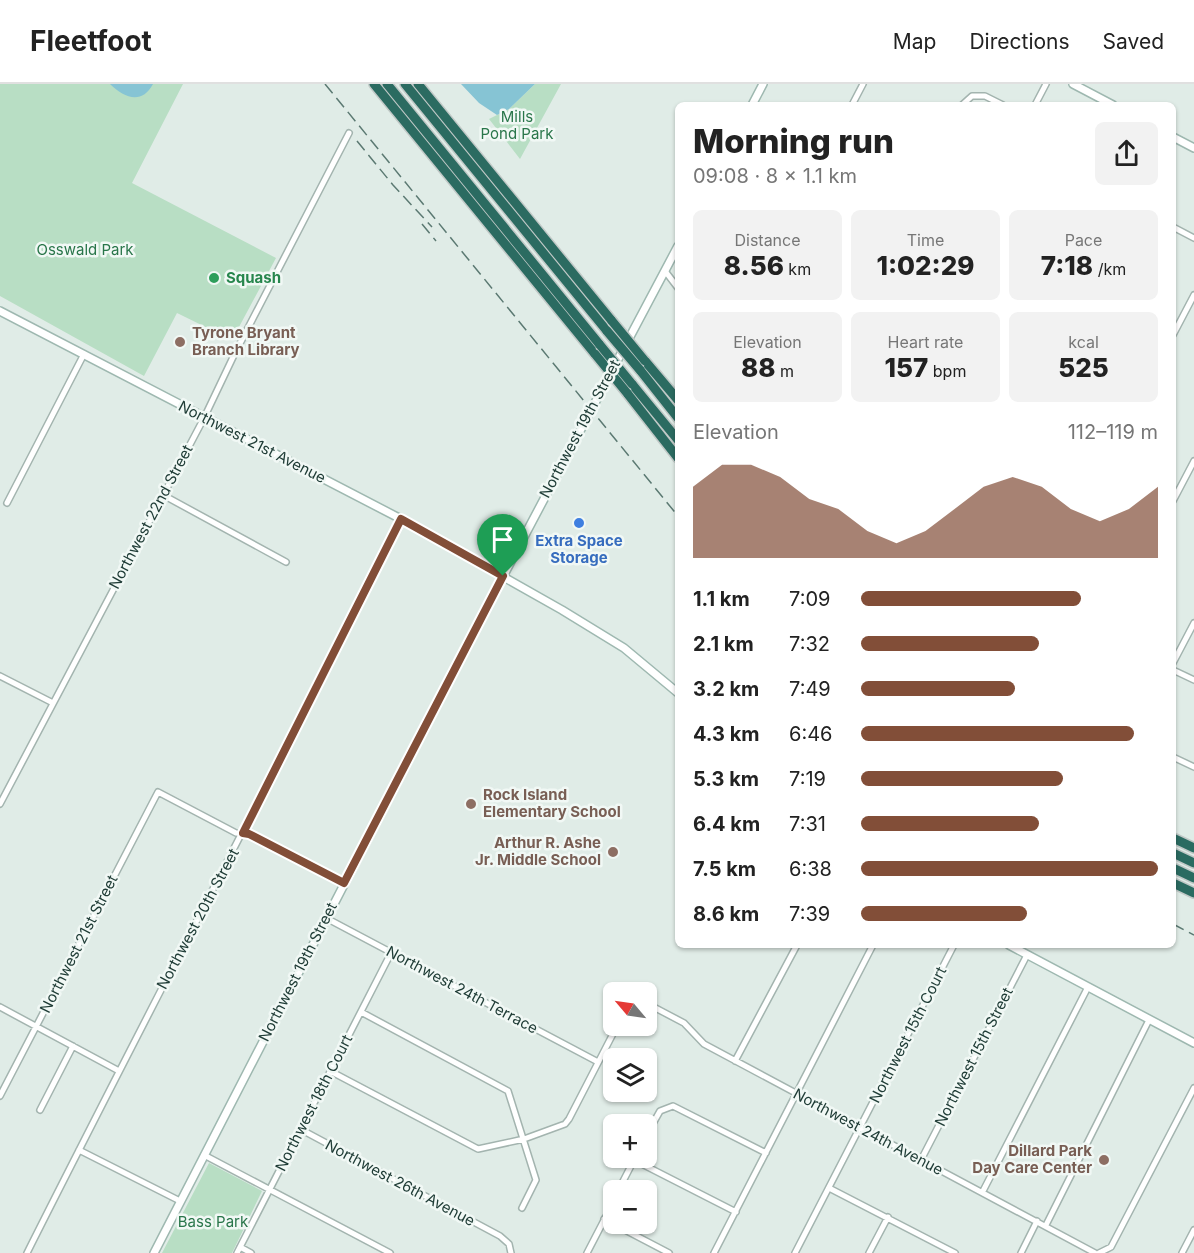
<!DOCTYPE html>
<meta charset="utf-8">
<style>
body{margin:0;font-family:Inter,sans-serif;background:#f2f2f2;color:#222;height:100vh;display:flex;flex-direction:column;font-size:22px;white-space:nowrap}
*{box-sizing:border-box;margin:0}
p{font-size:20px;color:#767676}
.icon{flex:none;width:33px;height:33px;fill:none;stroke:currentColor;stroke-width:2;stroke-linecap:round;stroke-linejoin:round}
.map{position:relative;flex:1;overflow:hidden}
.panel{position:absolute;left:675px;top:18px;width:501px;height:846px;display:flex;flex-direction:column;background:#fff;border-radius:9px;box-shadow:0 2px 4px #0004}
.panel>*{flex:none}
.needle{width:39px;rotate:299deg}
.buttons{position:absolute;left:603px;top:898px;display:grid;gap:12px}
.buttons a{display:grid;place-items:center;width:54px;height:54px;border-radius:9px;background:#fff;box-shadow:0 2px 4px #0004;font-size:30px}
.pin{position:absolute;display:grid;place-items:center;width:51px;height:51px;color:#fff;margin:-62px -26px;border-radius:50% 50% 50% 0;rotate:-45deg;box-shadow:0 0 6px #0007}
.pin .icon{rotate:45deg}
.round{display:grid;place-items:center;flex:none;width:63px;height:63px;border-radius:9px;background:#f2f2f2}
.headline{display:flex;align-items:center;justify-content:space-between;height:102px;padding:0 18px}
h1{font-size:33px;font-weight:800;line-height:45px}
.metrics{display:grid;grid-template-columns:repeat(3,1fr);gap:9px;height:102px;padding:6px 18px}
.metrics div{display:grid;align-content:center;border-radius:9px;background:#f2f2f2;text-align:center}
.metrics b{font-size:26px;font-weight:800}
.metrics small{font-size:16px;font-weight:400}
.metrics p{font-size:16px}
.chart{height:168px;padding:12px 18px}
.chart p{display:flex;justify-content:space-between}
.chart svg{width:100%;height:108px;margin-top:6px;fill:#824e38;opacity:.7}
ul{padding:0 18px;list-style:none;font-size:20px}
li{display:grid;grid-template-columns:96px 72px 1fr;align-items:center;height:45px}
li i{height:15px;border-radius:8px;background:#824e38}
header{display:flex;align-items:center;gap:36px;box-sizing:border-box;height:84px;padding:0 30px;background:#fff;border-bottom:2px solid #e0e0e0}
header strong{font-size:28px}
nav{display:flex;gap:33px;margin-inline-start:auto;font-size:21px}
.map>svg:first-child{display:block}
.green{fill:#b8dec4}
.water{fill:#86c4d4}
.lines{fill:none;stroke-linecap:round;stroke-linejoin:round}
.street-casing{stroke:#a3b4af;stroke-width:8}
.secondary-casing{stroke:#9eb8b0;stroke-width:10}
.highway-casing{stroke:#c1c9c7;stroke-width:12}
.street{stroke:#fff;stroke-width:5}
.secondary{stroke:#fff;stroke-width:7}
.highway{stroke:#2b6b61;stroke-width:9}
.rail{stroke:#5b7972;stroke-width:1.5;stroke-dasharray:12 6;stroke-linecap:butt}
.highway-bridge-casing{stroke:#c1c9c7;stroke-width:12;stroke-linecap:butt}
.highway-bridge{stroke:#2b6b61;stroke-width:9}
.route-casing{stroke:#fff;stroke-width:12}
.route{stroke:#824e38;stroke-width:8}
.leisure-dot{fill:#2e9e5b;stroke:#f1f8f5;stroke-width:2}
.education-dot{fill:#8d6e63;stroke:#f1f8f5;stroke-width:2}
.shop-dot{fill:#3f7fe0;stroke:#f1f8f5;stroke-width:2}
.labels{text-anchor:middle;stroke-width:5;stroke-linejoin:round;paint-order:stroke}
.park-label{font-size:15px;fill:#29764a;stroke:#f1f8f5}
.leisure-label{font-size:15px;font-weight:bold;fill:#27864d;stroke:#f1f8f5;text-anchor:start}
.education-label{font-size:15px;font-weight:bold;fill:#785e54;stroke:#f1f8f5;text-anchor:start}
.street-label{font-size:15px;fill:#203d37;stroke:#f1f8f5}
.shop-label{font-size:15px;font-weight:bold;fill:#366cbe;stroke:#f1f8f5}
</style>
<header>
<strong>Fleetfoot</strong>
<nav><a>Map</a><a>Directions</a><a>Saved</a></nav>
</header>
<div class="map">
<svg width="1194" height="1169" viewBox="0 0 1194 1169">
<rect width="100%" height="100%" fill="#e0ece7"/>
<!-- green -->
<path class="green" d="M0 0H183L132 99 276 174 232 256 177 229 144 292 0 212Z
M535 0H561L520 75 489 35 509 25Z
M209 1079 262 1107 232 1169H162Z"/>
<!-- water -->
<path class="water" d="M110 0H153C142 21 124 14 110 0Z
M461 0H535L509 25 497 31 479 19Z"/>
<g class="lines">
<!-- street casing -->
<g class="street-casing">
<path id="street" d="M852 21 863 0
M962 21 972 12H985L1003 21
M1035 21 1046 0
M1173 143 1194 154
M665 187 678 204
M1173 251 1194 211
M163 411 286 478
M1173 417 1194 377
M7 419 84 270
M1173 579 1194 539
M1173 586 1194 596
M0 592 53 619
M1173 673 1194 683
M0 720 204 334 235 269 349 49
M326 834 598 978
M646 919 684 939 704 960 1095 1169
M0 923 119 987
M361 928 508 1007 536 1096 522 1124
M735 977 797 861
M330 987 478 1065 524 1055 565 1040 569 1035 617 942
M0 1012 158 708 236 749 249 750 344 799
M40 1026 73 962
M300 1045 500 1152 509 1160 511 1169
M646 1052 660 1027 673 1022 766 1069
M79 1066 180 1117
M204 1071 390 1169
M634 1076 736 1128
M921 1076 1027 871
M829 1104 955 1169
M618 1107 635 1074
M983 1107 1088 903
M604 1135 669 1169
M1046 1141 1149 936
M240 1163 251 1169
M27 1169C150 924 279 681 401 435
M237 1169 391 869
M587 1169 614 1117
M714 1169 873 861
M795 1169 954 861
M869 1169 888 1133
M1021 1169 1037 1137
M1099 1169 1111 1163 1194 1004
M1182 1169 1194 1146"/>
</g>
<!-- secondary casing -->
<g class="secondary-casing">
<path id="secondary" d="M1073 0 1113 21
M752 21 763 0
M1173 53 1194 64
M0 227 401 435 562 526 624 564 678 609
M1009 861 1194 959
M154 1169 499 500 678 162"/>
</g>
<!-- highway casing -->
<g class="highway-casing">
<path id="highway" d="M374 0 595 270
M387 0 600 261
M405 0 607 247
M418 0 612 237
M645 277 678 316
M640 286 678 334
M632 300 678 356
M627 309 678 374
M1173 754 1194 764
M1173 769 1194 779
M1173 784 1194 794
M1173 799 1194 809"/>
</g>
<!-- street -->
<use href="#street" class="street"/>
<!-- secondary -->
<use href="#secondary" class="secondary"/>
<!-- highway -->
<use href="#highway" class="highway"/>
<!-- rail -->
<path class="rail" d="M325 0 678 432
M357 57 393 101 432 143
M422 140 436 157
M1173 840 1194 851"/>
<!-- highway-bridge casing -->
<g class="highway-bridge-casing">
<path id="highway-bridge" d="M612 237 645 277
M607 247 640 286
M600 261 632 300
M595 270 627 309"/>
</g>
<!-- highway-bridge -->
<use href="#highway-bridge" class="highway-bridge"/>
</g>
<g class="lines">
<!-- route casing -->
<g class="route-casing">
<path id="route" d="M401 435 503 492 344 799 249 750 243 749Z"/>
</g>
<!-- route -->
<use href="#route" class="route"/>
</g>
<!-- markers -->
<circle class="leisure-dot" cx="214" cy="194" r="6"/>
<g class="education-dot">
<circle cx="180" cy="258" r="6"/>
<circle cx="471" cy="720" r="6"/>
<circle cx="613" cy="768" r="6"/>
<circle cx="1104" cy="1076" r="6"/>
</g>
<circle class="shop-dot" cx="579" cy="439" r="6"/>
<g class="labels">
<!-- park labels -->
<g class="park-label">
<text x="517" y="38">Mills<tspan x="517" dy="17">Pond Park</tspan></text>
<text x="85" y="171">Osswald Park</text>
<text x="213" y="1143">Bass Park</text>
</g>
<!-- leisure labels -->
<g class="leisure-label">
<text x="226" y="199">Squash</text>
</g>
<!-- education labels -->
<g class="education-label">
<text x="192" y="254">Tyrone Bryant<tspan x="192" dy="17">Branch Library</tspan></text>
<text x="483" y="716">Rock Island<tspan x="483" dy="17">Elementary School</tspan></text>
<text x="601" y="764" text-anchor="end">Arthur R. Ashe<tspan x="601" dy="17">Jr. Middle School</tspan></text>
<text x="1092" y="1072" text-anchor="end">Dillard Park<tspan x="1092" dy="17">Day Care Center</tspan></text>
</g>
<!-- street labels -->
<g class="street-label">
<text transform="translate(580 345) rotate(-62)" y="5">Northwest 19th Street</text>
<text transform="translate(252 358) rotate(27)" y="5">Northwest 21st Avenue</text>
<text transform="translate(151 433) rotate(-62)" y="5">Northwest 22nd Street</text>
<text transform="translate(198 835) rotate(-62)" y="5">Northwest 20th Street</text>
<text transform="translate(79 860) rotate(-63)" y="5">Northwest 21st Street</text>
<text transform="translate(298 888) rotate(-63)" y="5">Northwest 19th Street</text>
<text transform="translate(462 906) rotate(28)" y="5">Northwest 24th Terrace</text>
<text transform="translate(908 951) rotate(-63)" y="5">Northwest 15th Court</text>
<text transform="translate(974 973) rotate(-63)" y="5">Northwest 15th Street</text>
<text transform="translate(314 1019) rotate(-63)" y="5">Northwest 18th Court</text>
<text transform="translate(868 1048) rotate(28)" y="5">Northwest 24th Avenue</text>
<text transform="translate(400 1099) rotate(28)" y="5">Northwest 26th Avenue</text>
</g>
<!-- shop labels -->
<g class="shop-label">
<text x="579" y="462">Extra Space<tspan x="579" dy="17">Storage</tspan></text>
</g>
</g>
</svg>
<div class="buttons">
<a><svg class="needle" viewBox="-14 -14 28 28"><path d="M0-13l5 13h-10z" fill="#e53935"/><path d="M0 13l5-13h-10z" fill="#767676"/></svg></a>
<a><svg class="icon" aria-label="layers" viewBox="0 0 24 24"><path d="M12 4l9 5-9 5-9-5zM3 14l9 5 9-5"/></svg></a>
<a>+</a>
<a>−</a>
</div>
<div class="pin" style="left:503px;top:492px;background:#1e9e55"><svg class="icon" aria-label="arrive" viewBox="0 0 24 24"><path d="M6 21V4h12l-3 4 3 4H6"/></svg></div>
<section class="panel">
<div class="headline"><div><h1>Morning run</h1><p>09:08 · 8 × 1.1 km</p></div><a class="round"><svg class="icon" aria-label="share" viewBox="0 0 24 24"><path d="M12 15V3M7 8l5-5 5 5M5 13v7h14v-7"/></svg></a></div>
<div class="metrics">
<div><p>Distance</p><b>8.56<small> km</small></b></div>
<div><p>Time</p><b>1:02:29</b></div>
<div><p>Pace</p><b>7:18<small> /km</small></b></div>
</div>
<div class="metrics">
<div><p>Elevation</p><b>88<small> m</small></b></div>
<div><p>Heart rate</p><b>157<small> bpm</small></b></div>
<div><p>kcal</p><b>525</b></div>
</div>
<div class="chart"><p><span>Elevation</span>112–119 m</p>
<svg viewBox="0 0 160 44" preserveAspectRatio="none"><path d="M0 44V15L10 6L20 6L30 11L40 20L50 24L60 33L70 38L80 33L90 24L100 15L110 11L120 15L130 24L140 29L150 24L160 15V44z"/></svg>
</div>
<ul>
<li><b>1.1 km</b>7:09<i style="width:74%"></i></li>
<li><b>2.1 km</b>7:32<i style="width:60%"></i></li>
<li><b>3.2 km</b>7:49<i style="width:52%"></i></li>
<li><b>4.3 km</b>6:46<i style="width:92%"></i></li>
<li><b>5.3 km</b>7:19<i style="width:68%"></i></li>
<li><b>6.4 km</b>7:31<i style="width:60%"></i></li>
<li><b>7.5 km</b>6:38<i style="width:100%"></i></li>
<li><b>8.6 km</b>7:39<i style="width:56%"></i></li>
</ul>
</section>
</div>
